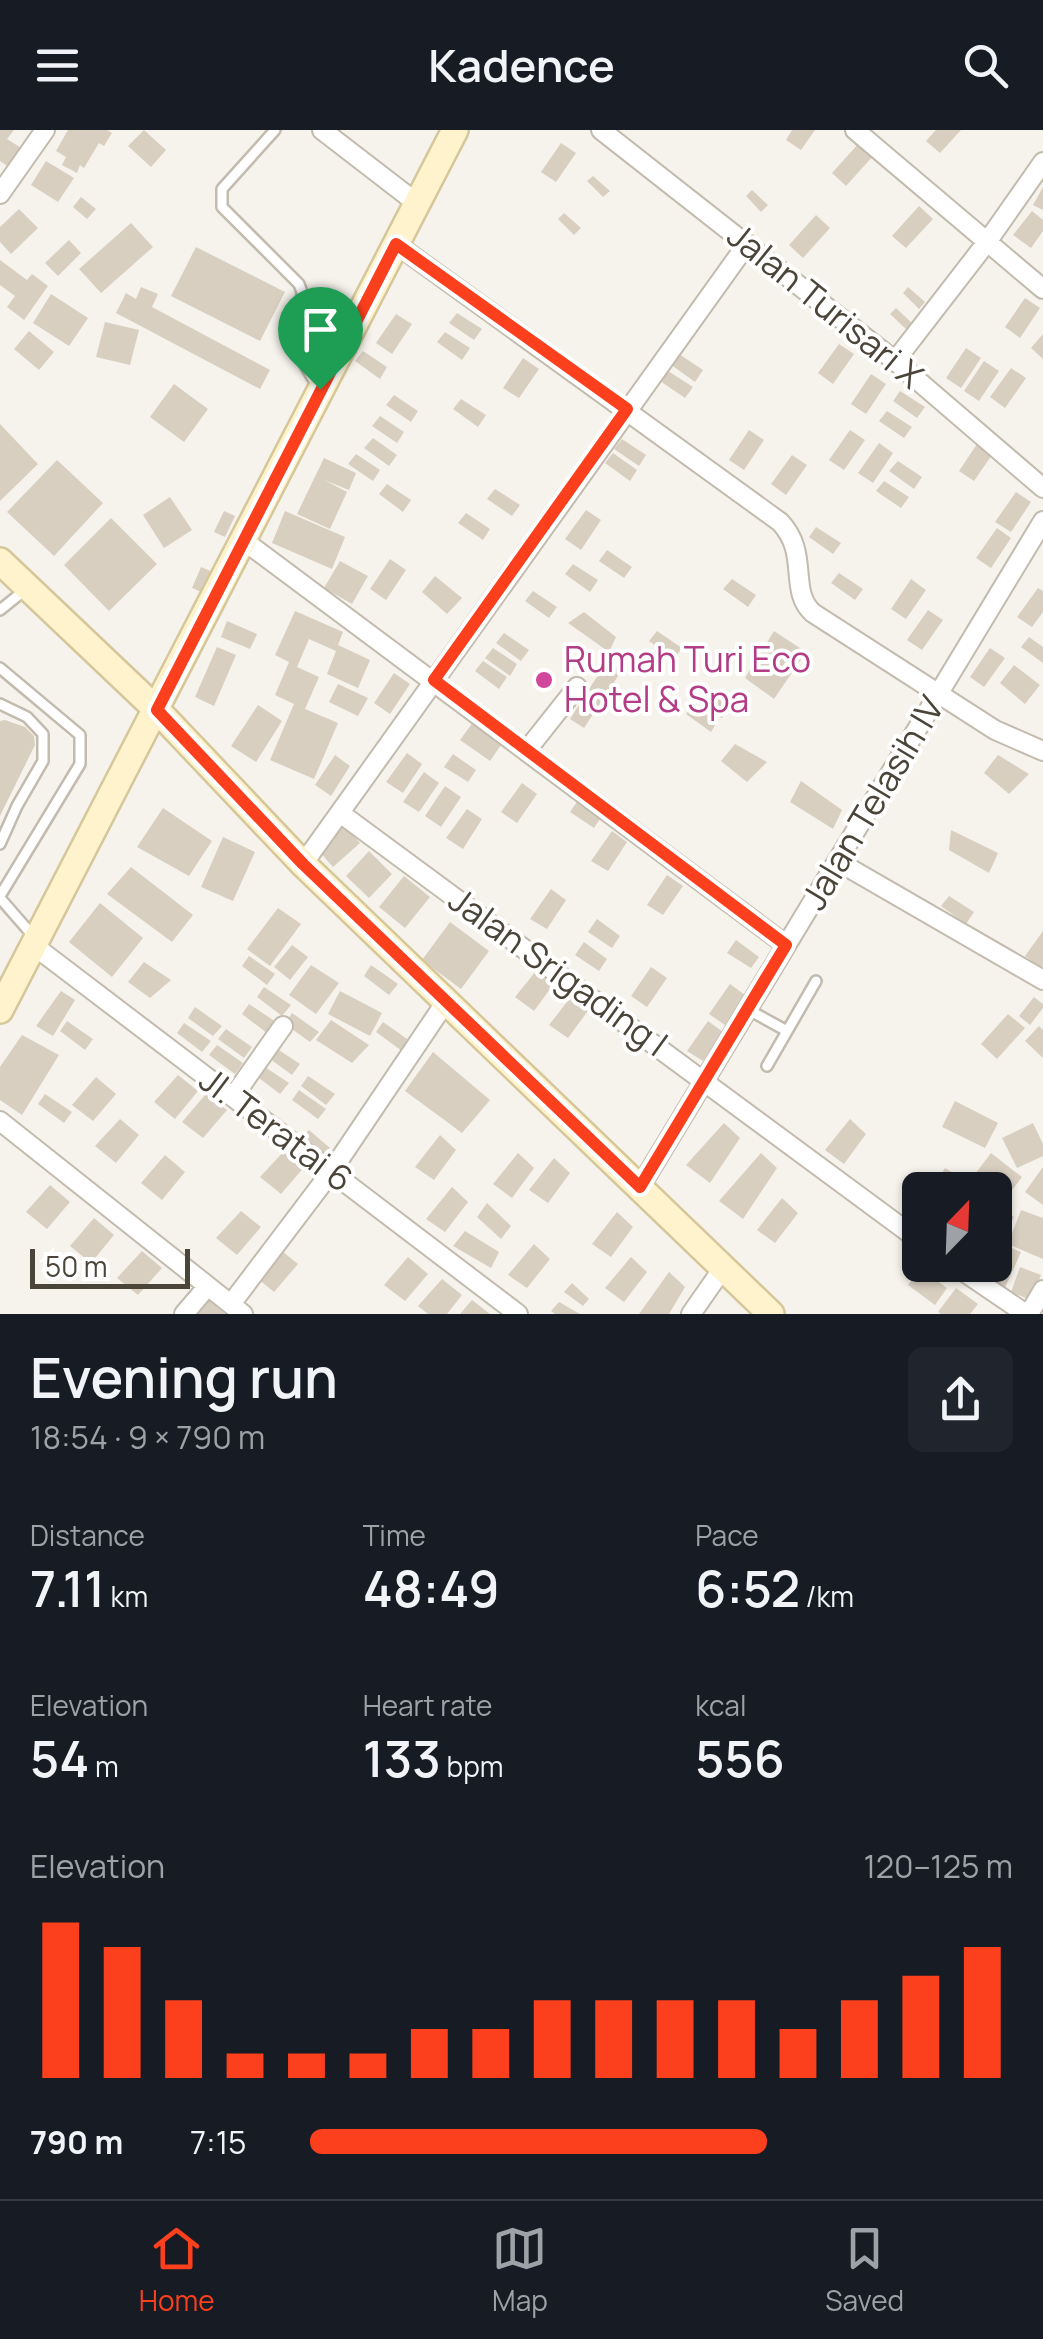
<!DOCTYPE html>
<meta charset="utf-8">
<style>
body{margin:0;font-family:Manrope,sans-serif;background:#20242c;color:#f1f3f6;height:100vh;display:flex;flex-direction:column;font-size:38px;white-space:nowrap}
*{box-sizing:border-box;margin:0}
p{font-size:32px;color:#9ea1a6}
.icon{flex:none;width:55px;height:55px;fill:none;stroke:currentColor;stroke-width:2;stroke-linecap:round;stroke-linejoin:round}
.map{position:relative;height:1184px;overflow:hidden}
.panel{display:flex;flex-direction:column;background:#171b24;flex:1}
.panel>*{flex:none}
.needle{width:65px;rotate:23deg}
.tools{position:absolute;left:902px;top:1042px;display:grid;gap:20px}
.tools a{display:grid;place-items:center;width:110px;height:110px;border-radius:15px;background:#171b24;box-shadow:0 2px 8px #0004;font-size:50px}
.scale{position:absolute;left:30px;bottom:25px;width:160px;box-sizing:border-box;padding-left:10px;border:5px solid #4b4439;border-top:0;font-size:28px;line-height:35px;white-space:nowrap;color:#4b4439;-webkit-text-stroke:8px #fff;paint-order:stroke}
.pin{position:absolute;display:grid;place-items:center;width:85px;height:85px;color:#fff;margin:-102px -42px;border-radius:50% 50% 50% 0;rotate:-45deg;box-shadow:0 0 10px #0007}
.pin .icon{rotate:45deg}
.round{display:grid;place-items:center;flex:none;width:105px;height:105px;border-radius:15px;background:#20242c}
.overview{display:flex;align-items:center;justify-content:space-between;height:170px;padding:0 30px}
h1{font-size:55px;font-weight:600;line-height:75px}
.figures{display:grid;grid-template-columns:repeat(3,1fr);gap:15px;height:170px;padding:10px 30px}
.figures div{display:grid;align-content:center}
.figures b{font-size:50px;font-weight:600}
.figures small{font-size:28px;font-weight:400}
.figures p{font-size:28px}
.chart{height:280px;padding:20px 30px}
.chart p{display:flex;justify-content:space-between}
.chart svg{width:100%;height:180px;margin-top:10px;stroke:#fc3f1d;stroke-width:6}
ul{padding:0 30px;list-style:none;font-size:32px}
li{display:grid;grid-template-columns:160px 120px 1fr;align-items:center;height:75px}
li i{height:25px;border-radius:12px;background:#fc3f1d}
header{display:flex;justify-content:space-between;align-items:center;height:130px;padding:0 30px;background:#171b24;font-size:45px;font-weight:600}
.dock{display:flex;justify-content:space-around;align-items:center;height:140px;border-top:2px solid #363941;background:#171b24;font-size:28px;color:#9ea1a6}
.dock a{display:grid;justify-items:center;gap:5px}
.dock .selected{color:#fc3f1d}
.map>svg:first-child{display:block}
.building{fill:#d8cfc1}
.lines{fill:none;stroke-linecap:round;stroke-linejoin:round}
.lane-casing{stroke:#c2bbae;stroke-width:14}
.street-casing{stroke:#c2bbae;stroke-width:22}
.secondary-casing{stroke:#d6c79b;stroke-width:30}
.lane{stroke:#fff;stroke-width:9}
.street{stroke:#fff;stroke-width:18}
.secondary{stroke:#fff3cd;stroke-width:25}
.route-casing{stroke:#fff;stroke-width:20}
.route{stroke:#fc3f1d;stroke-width:12}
.hotel-dot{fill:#d1479c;stroke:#fff;stroke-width:4}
.labels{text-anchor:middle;stroke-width:8;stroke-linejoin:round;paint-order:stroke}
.street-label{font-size:35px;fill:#4b4439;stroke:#fff}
.hotel-label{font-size:35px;fill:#b23c85;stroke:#fff;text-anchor:start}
</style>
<header><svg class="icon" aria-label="menu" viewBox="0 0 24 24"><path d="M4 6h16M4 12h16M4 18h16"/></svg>Kadence<svg class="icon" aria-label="search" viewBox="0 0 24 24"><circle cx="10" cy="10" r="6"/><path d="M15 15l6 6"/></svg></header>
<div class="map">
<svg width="1043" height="1184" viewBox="0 0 1043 1184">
<rect width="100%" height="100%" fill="#f6f3ec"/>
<!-- building -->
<path class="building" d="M0 0H14L7 9 26 21 13 40 0 31Z
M68 0H107L112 3 104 16 99 13 84 38 80 35 77 43 62 35 66 27 56 21Z
M144 0 166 20 151 37 128 16Z
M792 0H815L801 20 786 10Z
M936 0H961L940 23 926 11Z
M561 13 576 23 556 52 541 42Z
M859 13 873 26 846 56 832 43Z
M46 31 74 48 58 72 31 55Z
M593 46 610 61 603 67 587 51Z
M1043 57V80L1033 75Z
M752 60 768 75 761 82 746 66Z
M81 67 96 79 87 89 73 77Z
M919 76 933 89 906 118 892 106Z
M19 79 38 98 11 124 0 112V97Z
M1032 81 1043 90V101L1031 118 1013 105Z
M564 83 581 98 574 105 558 89Z
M816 85 830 98 803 128 789 115Z
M131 93 153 117 101 163 79 139Z
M69 110 81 123 58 146 45 133Z
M196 117 285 162 260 211 171 166Z
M0 130 27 150 32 144 48 156 24 190 7 177 15 166 0 155Z
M141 157 158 164 152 177 270 240 260 259 116 183 126 163 136 169Z
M908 157 925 172 919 179 903 163Z
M51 164 88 188 69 216 33 193Z
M1025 168 1040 178 1020 208 1005 197Z
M896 178 912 193 906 199 890 184Z
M457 183 482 199 474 210 449 193Z
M396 184 412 194 392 224 376 213Z
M105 192 139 200 130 235 96 227Z
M29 201 54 222 39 240 14 219Z
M445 202 470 218 462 230 437 212Z
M1043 204V229L1031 218Z
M839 214 854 224 833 254 818 243Z
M966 218 981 228 961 258 946 248Z
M363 221 387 237 380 249 355 231Z
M679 224 703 240 695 252 670 234Z
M523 228 539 239 519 268 503 258Z
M984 231 999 241 979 271 964 261Z
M1011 238 1026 248 1005 278 990 267Z
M668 241 693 257 685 268 660 251Z
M871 244 886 254 866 284 851 274Z
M174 254 208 279 184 312 150 287Z
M900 261 925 277 917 288 893 271Z
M394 265 418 281 411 292 386 275Z
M461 269 486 285 478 297 453 279Z
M887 281 912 297 904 308 879 291Z
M380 286 404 302 397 313 372 296Z
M0 294 38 334 0 371Z
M749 300 764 310 744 340 729 330Z
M850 300 865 310 844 340 829 330Z
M373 308 397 325 389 336 364 318Z
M622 309 646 325 639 336 614 319Z
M979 311 994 322 974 351 959 341Z
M879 313 893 323 873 353 858 343Z
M613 323 637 340 630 351 605 333Z
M356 324 380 340 373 351 348 334Z
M792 325 807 335 786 365 771 354Z
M324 328 356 343 349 360 324 350 347 362 330 399 297 384Z
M57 330 103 373 54 426 7 382Z
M898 331 922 347 914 359 889 341Z
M884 351 909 367 901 378 876 361Z
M387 354 411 370 403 382 379 364Z
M495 359 520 375 512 386 487 369Z
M1016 362 1031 372 1011 402 995 392Z
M170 367 192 400 164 418 143 385Z
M586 380 601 390 581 420 565 409Z
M224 381 235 386 225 407 214 402Z
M285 381 345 407 332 439 272 413Z
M466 383 490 399 483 410 458 393Z
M111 388 157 434 109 481 64 435Z
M816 397 841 413 833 424 809 407Z
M997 398 1011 408 991 438 976 428Z
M607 420 632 437 624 448 599 431Z
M390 429 406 440 386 470 370 459Z
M340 431 368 446 352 474 324 458Z
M573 434 598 450 590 462 565 444Z
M201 437 215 443 206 464 192 458Z
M839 443 863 459 855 470 831 453Z
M435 446 462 468 447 484 422 462Z
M732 449 756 465 748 477 723 459Z
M911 449 926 460 906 489 891 479Z
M1038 458 1043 461V482L1032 497 1017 487Z
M533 461 557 477 549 488 525 471Z
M928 480 943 490 922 520 907 510Z
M295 481 343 502 338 515 370 530 358 558 327 544 336 521 309 509 297 537 319 547 305 579 338 593 314 649 270 630 294 574 275 565 289 532 275 525Z
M584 482 616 507 609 522 568 493Z
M227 491 257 504 250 519 221 507Z
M657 501 682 518 674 529 649 511Z
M774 501 806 522 774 569 745 548Z
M504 503 529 520 521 531 496 513Z
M1029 507 1043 517V533L1021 517Z
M217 517 236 525 214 576 195 567Z
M493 518 517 534 510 546 485 528Z
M990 518 1005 528 984 557 970 547Z
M483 531 507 547 499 559 475 541Z
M607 531 622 540 584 598 570 589Z
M1014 535 1040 555 1025 574 1000 553Z
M394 543 410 554 390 584 374 573Z
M338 554 368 568 358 586 329 572Z
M705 560 729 576 722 588 697 570Z
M694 574 718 590 711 602 686 584Z
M258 575 282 591 256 632 231 616Z
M476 588 505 609 490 631 460 610Z
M5 590 25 597 34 606 35 615 0 686V591Z
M735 614 767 632 747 652 721 631Z
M407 623 422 634 403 663 386 652Z
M453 624 476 640 468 652 444 637Z
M335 625 350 636 331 666 315 655Z
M998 625 1029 644 1009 664 984 643Z
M424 642 439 653 419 682 403 672Z
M801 651 842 680 833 699 790 672Z
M522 653 537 664 517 693 501 682Z
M445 656 461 667 441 697 425 686Z
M579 669 602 686 594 698 570 682Z
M163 678 212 711 189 746 137 717Z
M467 679 482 689 463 719 446 708Z
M344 695 360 713 333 737 317 719Z
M951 700 998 723 989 743 949 720Z
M612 701 627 712 608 741 591 731Z
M223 707 255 722 233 771 201 757Z
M369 721 392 744 369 768 346 746Z
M131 737 193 785 172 812 107 764Z
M667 745 683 756 663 785 647 775Z
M404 746 430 767 405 798 379 777Z
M551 759 566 770 547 799 530 789Z
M949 766 974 782 966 794 941 776Z
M100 773 143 808 112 847 69 812Z
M278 778 301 794 270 836 247 819Z
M597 789 620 806 612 818 588 802Z
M450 792 489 821 461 859 422 830Z
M1043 801V835L1041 838 1025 826Z
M736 810 759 827 751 838 727 823Z
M584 812 607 829 599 841 575 825Z
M292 815 308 827 290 850 274 837Z
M249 826 275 844 267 855 242 836Z
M144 832 171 850 150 868 128 852Z
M311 835 339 853 316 884 289 865Z
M371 835 398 854 389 865 364 846Z
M540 836 556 851 534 881 515 867Z
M651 837 667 848 647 877 631 866Z
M730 854 745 865 725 895 709 884Z
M264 857 291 875 282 886 257 867Z
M61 861 75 870 53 906 36 896Z
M340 861 382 883 370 906 328 884Z
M574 863 590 878 568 908 549 895Z
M1034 867 1043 874V878L1030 895 1019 886Z
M249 874 276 892 267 903 242 884Z
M195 877 222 896 213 906 188 888Z
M292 883 319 902 310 912 285 894Z
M1008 884 1025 898 997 929 981 914Z
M331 890 369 915 352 933 316 910Z
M67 891 93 909 85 920 60 901Z
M708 891 723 902 703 931 687 921Z
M383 892 410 911 402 921 376 902Z
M184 893 211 911 202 922 177 903Z
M1039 896 1043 900V928L1025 911Z
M226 899 252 917 244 928 218 909Z
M22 905 59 925 22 985 0 970V937Z
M217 915 243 933 235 944 209 925Z
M273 916 300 934 292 945 266 926Z
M433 922 490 970 462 1003 405 961Z
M262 935 289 953 280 964 255 945Z
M178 945 198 961 175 989 154 972Z
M308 946 335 964 326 975 301 956Z
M96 947 116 964 93 991 72 975Z
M299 960 326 979 318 989 292 970Z
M45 964 72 982 64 993 38 974Z
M206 964 227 980 203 1008 182 992Z
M955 971 998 993 985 1018 942 997Z
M120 989 139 1005 116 1033 95 1016Z
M850 989 866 1004 844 1034 825 1020Z
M724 993 740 1008 710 1053 686 1035Z
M1033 993 1043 1014V1026L1017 1038 1002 1008Z
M309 1000 330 1018 323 1024 302 1007Z
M440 1005 456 1020 434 1050 415 1037Z
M285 1020 305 1036 281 1064 260 1047Z
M518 1023 534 1038 512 1068 493 1054Z
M761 1023 777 1038 743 1089 719 1071Z
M991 1023 1022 1047 1003 1072 995 1066V1060H988L972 1048Z
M165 1025 185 1042 162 1070 141 1053Z
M554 1028 570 1043 548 1073 529 1060Z
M1043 1037V1075L1025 1062Z
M945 1038 963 1049 956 1060H932Z
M50 1055 70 1072 47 1099 26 1082Z
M452 1057 468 1072 445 1102 426 1089Z
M782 1068 798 1083 775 1113 757 1100Z
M487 1073 511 1096 501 1109 477 1087Z
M995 1075 1014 1087 995 1118Z
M1021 1080 1043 1088V1129L1008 1114Z
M241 1081 261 1097 237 1125 216 1108Z
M617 1082 633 1097 611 1127 592 1114Z
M94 1088 114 1105 91 1133 70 1116Z
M465 1101 499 1122 491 1138 453 1116Z
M534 1114 550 1129 527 1158 508 1145Z
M1002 1114 1021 1122 1004 1160 985 1152Z
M278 1118 298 1134 274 1162 253 1145Z
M142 1121 162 1138 138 1165 117 1148Z
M408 1127 428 1144 405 1171 384 1155Z
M631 1127 647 1142 624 1172 605 1158Z
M1020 1137 1041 1145 1031 1170 1011 1162Z
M920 1138 947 1158 935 1175 908 1155Z
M669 1142 685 1157 669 1184H639Z
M442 1149 462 1165 447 1184H428L418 1176Z
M572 1153 589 1169 583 1176 564 1162Z
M956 1158 978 1174 970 1184H941L938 1182Z
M206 1168 225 1184H192Z
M472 1170 490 1184H460Z
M559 1172 580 1184H555L551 1181Z"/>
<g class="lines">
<!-- lane casing -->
<g class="lane-casing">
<path id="lane" d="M275 0 222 59V77L299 154 302 162C300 204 291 222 319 257
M0 480 25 460
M0 538 80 605V634L0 766
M0 574 27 587 43 604V631L17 676 0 714
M0 768 34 807
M747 879 787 901
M767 936 816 851"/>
</g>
<!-- street casing -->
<g class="street-casing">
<path id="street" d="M322 0 418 74
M601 0 895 231 1043 358
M855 0 1043 159
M0 64 45 0
M396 114 780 392C810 423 788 461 813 483L995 600 1043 621
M895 231 987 112 1043 32
M243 410 786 815
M527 620 577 557
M340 683 920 1111
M837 731 1043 850
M303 734 747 114
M33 815 518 1184
M233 967 283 896
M0 991 243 1184
M640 1057 1043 391
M954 1135 1026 1184
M231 1174 331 1042 447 870
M184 1184 207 1157
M691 1184 723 1138
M1029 1184 1043 1160"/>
</g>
<!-- secondary casing -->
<g class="secondary-casing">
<path id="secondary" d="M0 431 157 580 303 734 771 1184
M0 880 455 0"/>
</g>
<!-- lane -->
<use href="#lane" class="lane"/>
<!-- street -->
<use href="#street" class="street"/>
<!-- secondary -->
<use href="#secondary" class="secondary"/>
</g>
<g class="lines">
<!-- route casing -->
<g class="route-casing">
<path id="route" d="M396 114 627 279 434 550 786 815 640 1057 303 734 157 580Z"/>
</g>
<!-- route -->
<use href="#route" class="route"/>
</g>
<!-- markers -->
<circle class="hotel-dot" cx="544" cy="550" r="10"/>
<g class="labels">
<!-- street labels -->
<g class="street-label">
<text transform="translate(825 176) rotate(39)" y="12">Jalan Turisari X</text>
<text transform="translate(873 673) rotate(-59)" y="12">Jalan Telasih IV</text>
<text transform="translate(558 842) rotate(36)" y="12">Jalan Srigading I</text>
<text transform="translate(276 1000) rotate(37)" y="12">Jl. Teratai 6</text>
</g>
<!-- hotel labels -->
<g class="hotel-label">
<text x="564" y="542">Rumah Turi Eco<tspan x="564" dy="40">Hotel &amp; Spa</tspan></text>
</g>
</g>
</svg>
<div class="tools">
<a><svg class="needle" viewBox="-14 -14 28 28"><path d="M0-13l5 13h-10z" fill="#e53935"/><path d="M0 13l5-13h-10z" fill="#9ea1a6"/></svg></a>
</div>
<div class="scale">50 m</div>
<div class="pin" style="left:320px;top:259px;background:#1e9e55"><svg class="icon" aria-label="arrive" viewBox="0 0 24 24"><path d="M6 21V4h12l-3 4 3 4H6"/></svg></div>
</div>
<section class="panel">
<div class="overview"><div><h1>Evening run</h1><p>18:54 · 9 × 790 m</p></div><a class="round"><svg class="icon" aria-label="share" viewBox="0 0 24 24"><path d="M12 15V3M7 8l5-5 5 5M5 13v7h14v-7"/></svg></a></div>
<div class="figures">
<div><p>Distance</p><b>7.11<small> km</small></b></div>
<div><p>Time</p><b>48:49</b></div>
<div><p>Pace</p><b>6:52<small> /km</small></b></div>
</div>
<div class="figures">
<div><p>Elevation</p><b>54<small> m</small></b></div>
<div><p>Heart rate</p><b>133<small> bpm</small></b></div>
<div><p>kcal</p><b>556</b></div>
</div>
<div class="chart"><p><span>Elevation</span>120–125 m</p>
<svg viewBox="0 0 160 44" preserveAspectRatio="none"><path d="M5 44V6M15 44V12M25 44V25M35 44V38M45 44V38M55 44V38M65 44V32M75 44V32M85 44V25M95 44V25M105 44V25M115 44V25M125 44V32M135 44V25M145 44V19M155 44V12"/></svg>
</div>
<ul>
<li><b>790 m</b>7:15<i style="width:65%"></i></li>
</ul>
</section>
<nav class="dock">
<a class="selected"><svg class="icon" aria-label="home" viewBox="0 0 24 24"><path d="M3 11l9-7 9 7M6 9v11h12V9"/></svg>Home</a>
<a><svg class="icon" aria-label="map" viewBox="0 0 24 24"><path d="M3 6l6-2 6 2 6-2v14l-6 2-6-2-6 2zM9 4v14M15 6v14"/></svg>Map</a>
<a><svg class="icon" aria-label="saved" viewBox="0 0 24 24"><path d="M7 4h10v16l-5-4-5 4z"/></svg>Saved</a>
</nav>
